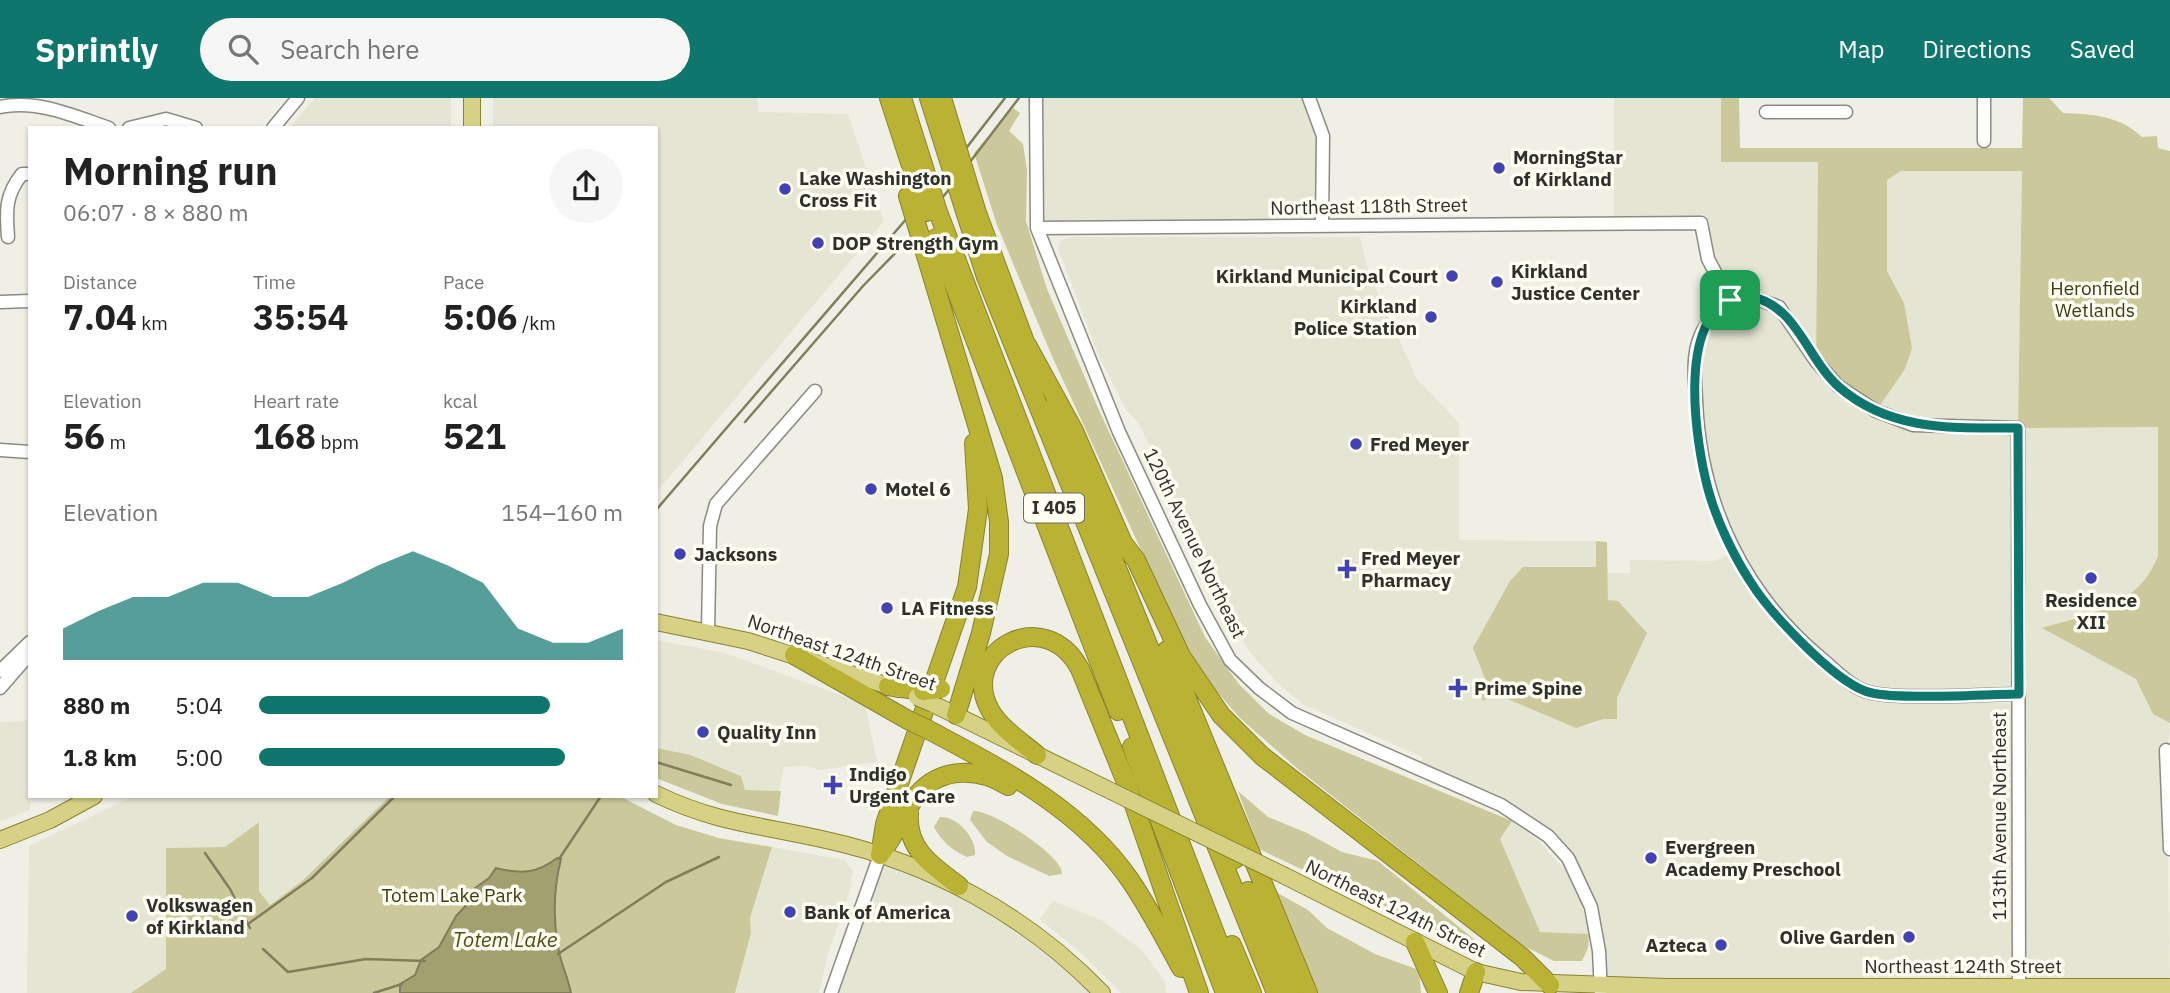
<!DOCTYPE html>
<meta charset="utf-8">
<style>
body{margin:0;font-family:"IBM Plex Sans",sans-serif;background:#f6f6f6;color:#222;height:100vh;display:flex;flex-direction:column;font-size:26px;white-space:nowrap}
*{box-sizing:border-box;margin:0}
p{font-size:23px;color:#767676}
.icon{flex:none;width:38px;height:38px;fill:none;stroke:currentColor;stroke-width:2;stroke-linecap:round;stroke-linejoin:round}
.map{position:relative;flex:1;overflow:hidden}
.panel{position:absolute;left:28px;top:28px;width:630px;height:672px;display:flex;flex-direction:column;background:#fff;border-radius:0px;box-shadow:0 2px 5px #0004}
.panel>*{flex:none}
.pin{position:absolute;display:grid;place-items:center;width:60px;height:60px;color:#fff;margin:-30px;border-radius:14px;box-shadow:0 4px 10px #0006}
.round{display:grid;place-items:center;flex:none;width:74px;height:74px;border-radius:37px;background:#f6f6f6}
.headline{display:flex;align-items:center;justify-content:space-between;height:119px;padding:0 35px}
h1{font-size:38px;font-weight:700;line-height:52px}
.metrics{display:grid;grid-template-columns:repeat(3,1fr);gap:10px;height:119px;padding:7px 35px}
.metrics div{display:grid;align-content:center}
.metrics b{font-size:35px;font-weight:700}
.metrics small{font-size:19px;font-weight:400}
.metrics p{font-size:19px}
.chart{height:196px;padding:14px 35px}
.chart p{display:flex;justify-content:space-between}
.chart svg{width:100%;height:126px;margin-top:7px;fill:#0f766e;opacity:.7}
ul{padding:0 35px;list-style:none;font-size:23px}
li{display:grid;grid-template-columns:112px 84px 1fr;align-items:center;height:52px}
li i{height:18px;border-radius:9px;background:#0f766e}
header{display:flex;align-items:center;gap:42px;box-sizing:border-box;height:98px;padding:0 35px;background:#0f766e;color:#fff}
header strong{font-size:33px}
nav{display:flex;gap:38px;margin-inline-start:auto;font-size:24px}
.search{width:490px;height:63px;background:#f6f6f6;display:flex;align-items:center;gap:18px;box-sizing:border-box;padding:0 24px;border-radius:38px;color:#767676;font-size:26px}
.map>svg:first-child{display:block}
.built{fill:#e5e5d4;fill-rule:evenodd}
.green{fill:#cbc99b}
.water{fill:#a2a06f;stroke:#807e5b;stroke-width:2}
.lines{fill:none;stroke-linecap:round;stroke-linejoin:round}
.stream{stroke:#807e5b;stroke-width:2.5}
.minor-casing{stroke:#8b8b82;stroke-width:15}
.major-casing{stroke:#898430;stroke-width:18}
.highway-casing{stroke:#898430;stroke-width:20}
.minor{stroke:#fff;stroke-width:12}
.major{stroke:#d6d184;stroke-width:16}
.highway{stroke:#bab232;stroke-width:18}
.major-bridge-casing{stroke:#898430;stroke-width:18;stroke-linecap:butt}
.highway-bridge-casing{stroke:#898430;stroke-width:20;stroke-linecap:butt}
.major-bridge{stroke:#d6d184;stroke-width:16}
.highway-bridge{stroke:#bab232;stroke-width:18}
.route-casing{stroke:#fff;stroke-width:14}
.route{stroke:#0f766e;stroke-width:9}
.poi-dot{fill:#4341b6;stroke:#fdfdf2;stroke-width:2.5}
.labels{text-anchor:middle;stroke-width:7;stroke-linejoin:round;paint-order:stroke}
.shield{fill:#fdfdf2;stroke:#6d6d67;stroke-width:2}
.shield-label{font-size:18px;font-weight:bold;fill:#2f2f2b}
.poi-label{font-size:19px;font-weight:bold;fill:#2f2f2b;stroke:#fdfdf2;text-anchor:start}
.street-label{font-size:19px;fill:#2f2f2b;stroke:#fdfdf2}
.park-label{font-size:19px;fill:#3e3c14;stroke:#fdfdf2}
.water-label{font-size:21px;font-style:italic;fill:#514d12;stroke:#fdfdf2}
</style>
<header>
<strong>Sprintly</strong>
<div class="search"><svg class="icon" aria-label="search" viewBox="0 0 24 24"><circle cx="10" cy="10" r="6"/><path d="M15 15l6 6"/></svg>Search here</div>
<nav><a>Map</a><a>Directions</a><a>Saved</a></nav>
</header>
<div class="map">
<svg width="2170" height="895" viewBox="0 0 2170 895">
<rect width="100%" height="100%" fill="#f0efe5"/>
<!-- built -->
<path class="built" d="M315 0H451V30H289Z
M493 0H757L758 14 848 16 884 123 656 395V30H493Z
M1036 0H1309L1323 38 1322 128 1037 130Z
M1614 0H1721V64H1818L1816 263 1904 205 1887 173V82L1901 73H2022L2018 330 2158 329V458L2152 472 2128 501 2043 530 2136 581 2153 616 2170 625 2166 663 2170 889 2156 895H1599L1591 809 1548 738 1417 670 1423 659 1304 607 1280 587 1249 554 1138 324 1126 312 1098 256 1058 150 1060 143 1071 139H1360L1369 176 1417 281 1459 325V442L1596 443 1598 451 1596 469 1496 595 1522 607 1589 628 1604 621H1616L1617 600 1646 535 1608 503V475H1630V462L1714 463 1734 454 1708 392 1695 270 1711 221 1730 202 1708 161 1701 125H1614ZM2015 592 2014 606 1933 597Z
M656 542 725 555 865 606 877 664 820 672 807 668 784 669 779 693 744 692 741 677 691 657 656 650Z
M30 619V712L0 724V624L24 623Z
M134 698H390L302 783 270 807 259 793 258 724 225 749 166 750V871L131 895H27L29 748Z
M1512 723 1539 743 1565 772 1582 806 1589 836 1540 834 1500 741Z
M772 749 844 762 853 773 850 792 827 859 819 895H735L751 835 750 820Z
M880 757 959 788 1102 895H831Z
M1053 803 1101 822 1142 852 1165 884 1166 895H1121L1079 853 1039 821Z"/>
<!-- green -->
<path class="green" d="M1721 0H1739L1740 50H2022L2023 0H2049L2063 15C2093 16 2120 18 2142 39L2157 38 2158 50 2170 53V625L2153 616 2136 581 2042 530C2091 515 2137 510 2158 458V329L2018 330 2022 73H1901L1887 82V173L1904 205 1912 250 1905 271 1876 313 1816 263 1818 64H1721Z
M1013 10 1020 15 1009 33 1023 46 1027 72 1026 123 1047 191 1098 310 1205 539 1238 585 1269 616 1305 637 1512 723 1500 741 1540 834 1589 836 1588 850 1582 863H1554L1522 847 1299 672 1240 620 1205 580 1186 550 1051 256 997 127 974 55Z
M1596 443 1607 444 1608 502 1618 503 1647 535 1617 600V621H1604L1576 630 1496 596 1483 603 1478 587 1486 583 1473 550 1510 483 1523 469H1596Z
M656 650 691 657 741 678 745 692 781 693 778 718 722 706 656 680Z
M1238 693 1268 719 1307 735 1342 754 1378 763 1475 842 1461 847 1259 751Z
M390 698H619L676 727 719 740 772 749 750 820 751 835 735 895H131L166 871V750L225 749 259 724V793L270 807 302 783Z
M973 713C991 711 1064 758 1062 776L1049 778 1007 758 987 744 970 722Z
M940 719C957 718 977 740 975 757L967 759C953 753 941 743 934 729Z
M1274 793 1308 812 1327 830 1375 856 1419 872 1421 895H1316Z"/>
<!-- water -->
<path class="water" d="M557 760 561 761C554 789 553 820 558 848 560 864 568 879 571 895H400V886L415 877 421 862 439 849 456 818 473 800 475 790 489 780 496 770C519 776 537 776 557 760Z"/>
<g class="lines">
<!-- stream -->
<path class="stream" d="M964 53 1005 0
M970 64 1019 0
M937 85 946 74
M942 100 951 89
M745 324 863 188 912 138
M656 412 908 119
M656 664 731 687
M205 755 230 791 250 830
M559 761 601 698
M248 826 312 780 395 698
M263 851 288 874 366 861 425 863
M558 856 666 784 719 759
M374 895 402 886"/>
<!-- minor casing -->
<g class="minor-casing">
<path id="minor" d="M1036 0 1037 130 1119 334 1200 507 1230 562 1259 590 1292 615 1501 707 1548 738 1568 760 1591 809 1599 853 1601 895
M1309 0 1323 38 1322 128
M0 9C37 1 74 18 109 30
M1766 14H1846
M129 30 166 21 196 30
M273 30 298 0
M1984 43V0
M1037 130 1701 125 1708 161 1730 202
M8 139C6 113 5 97 22 76H30
M1730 202 1752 199 1779 209 1816 263 1838 288 1876 313 1913 327 2018 330 2019 895
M1730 202C1719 213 1706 223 1700 239 1692 258 1695 282 1696 302 1700 404 1743 496 1822 561 1835 572 1849 587 1865 593 1891 603 1986 596 2019 596
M0 204 30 203
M0 352 30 354
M708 533 710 428 716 406 815 293
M0 573 30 544
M0 590 27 559 30 547
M2166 652 2170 751
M831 895 880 757"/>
</g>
<!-- major casing -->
<g class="major-casing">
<path id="major" d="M472 30V0
M656 524 748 543 898 591
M933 606 1111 693
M656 696C718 726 762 727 826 742 931 765 1027 817 1102 895
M0 742 50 722 94 698
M1285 778 1476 874 1521 884 1668 889H2170"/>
</g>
<!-- highway casing -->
<g class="highway-casing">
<path id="highway" d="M889 0 926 114
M902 0 938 114 1238 895
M929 0 986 179 1276 895
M942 0 977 115 1028 252
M908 98 993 380 999 424V456L981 535 956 617
M936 140 1118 613
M1027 247 1074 333 1123 445 1136 462 1181 558 1221 617 1262 658 1522 859 1550 887
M1052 310 1235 761
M1167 552 1308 895
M794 557 908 622
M888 588 923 593
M927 631C1002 671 1081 711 1130 782 1149 810 1165 840 1181 870
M1132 649 1225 895
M1037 657C1022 644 1000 630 990 612 958 553 1045 505 1080 571L1126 684 1199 895
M909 715C906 752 933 768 959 788
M882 754C896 736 904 714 917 697 941 668 979 670 1008 688
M880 757 885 726 967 489 978 411 974 345
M1248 793 1289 895
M1415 844 1438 895
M1232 847 1252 895
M1469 895 1476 874"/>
</g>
<!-- minor -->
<use href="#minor" class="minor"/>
<!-- major -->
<use href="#major" class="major"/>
<!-- highway -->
<use href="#highway" class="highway"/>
<!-- major-bridge casing -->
<g class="major-bridge-casing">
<path id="major-bridge" d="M917 599 933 606
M1111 693 1285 778"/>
</g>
<!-- highway-bridge casing -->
<g class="highway-bridge-casing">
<path id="highway-bridge" d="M923 593 941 591
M908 622 927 631"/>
</g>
<!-- major-bridge -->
<use href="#major-bridge" class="major-bridge"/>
<!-- highway-bridge -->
<use href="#highway-bridge" class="highway-bridge"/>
</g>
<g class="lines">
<!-- route casing -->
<g class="route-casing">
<path id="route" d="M1752 199C1797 208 1807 261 1839 289 1891 334 1954 330 2018 330L2019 596C1986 596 1890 603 1865 593 1831 580 1769 514 1750 483 1733 457 1716 421 1708 391 1696 346 1677 226 1731 202 1736 200 1746 200 1752 199Z"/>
</g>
<!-- route -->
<use href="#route" class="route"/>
</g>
<!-- markers -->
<g class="poi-dot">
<circle cx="1499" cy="70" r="7"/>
<circle cx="785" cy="91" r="7"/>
<circle cx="818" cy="145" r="7"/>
<circle cx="1452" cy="178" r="7"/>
<circle cx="1497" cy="184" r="7"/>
<circle cx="1431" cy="219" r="7"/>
<circle cx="1356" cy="346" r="7"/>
<circle cx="871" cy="391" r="7"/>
<circle cx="680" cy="456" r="7"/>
<path d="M1343.5 460.5h7v7h7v7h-7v7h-7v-7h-7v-7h7z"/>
<circle cx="2091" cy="480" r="7"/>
<circle cx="887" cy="510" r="7"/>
<path d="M1454.5 579.5h7v7h7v7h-7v7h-7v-7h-7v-7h7z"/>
<circle cx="703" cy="634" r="7"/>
<path d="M829.5 676.5h7v7h7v7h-7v7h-7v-7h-7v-7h7z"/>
<circle cx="1651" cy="760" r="7"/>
<circle cx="790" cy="814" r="7"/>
<circle cx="132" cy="818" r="7"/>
<circle cx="1909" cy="839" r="7"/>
<circle cx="1721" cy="847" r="7"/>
</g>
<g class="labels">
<!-- shield labels -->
<rect class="shield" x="1024" y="395.5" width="60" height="29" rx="5"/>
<g class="shield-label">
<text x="1054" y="416">I 405</text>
</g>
<!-- poi labels -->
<g class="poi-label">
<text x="1513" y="66">MorningStar<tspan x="1513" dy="22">of Kirkland</tspan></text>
<text x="799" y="87">Lake Washington<tspan x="799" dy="22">Cross Fit</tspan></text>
<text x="832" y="152">DOP Strength Gym</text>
<text x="1511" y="180">Kirkland<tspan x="1511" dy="22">Justice Center</tspan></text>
<text x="1438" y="185" text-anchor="end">Kirkland Municipal Court</text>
<text x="1417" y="215" text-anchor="end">Kirkland<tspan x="1417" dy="22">Police Station</tspan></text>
<text x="1370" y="353">Fred Meyer</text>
<text x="885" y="398">Motel 6</text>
<text x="694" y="463">Jacksons</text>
<text x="1361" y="467">Fred Meyer<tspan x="1361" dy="22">Pharmacy</tspan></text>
<text x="2091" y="509" text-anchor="middle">Residence<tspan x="2091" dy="22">XII</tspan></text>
<text x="901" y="517">LA Fitness</text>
<text x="1474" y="597">Prime Spine</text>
<text x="717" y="641">Quality Inn</text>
<text x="849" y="683">Indigo<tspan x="849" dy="22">Urgent Care</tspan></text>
<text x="1665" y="756">Evergreen<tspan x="1665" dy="22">Academy Preschool</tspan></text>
<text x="146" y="814">Volkswagen<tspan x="146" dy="22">of Kirkland</tspan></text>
<text x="804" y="821">Bank of America</text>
<text x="1895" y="846" text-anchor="end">Olive Garden</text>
<text x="1707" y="854" text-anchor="end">Azteca</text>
</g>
<!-- street labels -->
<g class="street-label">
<text transform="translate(1369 108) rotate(-1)" y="7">Northeast 118th Street</text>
<text transform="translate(1195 445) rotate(64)" y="7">120th Avenue Northeast</text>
<text transform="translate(842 554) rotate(19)" y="7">Northeast 124th Street</text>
<text transform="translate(1999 718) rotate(-90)" y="7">113th Avenue Northeast</text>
<text transform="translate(1396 810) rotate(26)" y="7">Northeast 124th Street</text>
<text x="1963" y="875">Northeast 124th Street</text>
</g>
<!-- park labels -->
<g class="park-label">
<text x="2095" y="197">Heronfield<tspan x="2095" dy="22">Wetlands</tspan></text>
<text x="452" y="804">Totem Lake Park</text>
</g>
<!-- water labels -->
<g class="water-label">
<text x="505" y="849">Totem Lake</text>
</g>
</g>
</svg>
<div class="pin" style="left:1730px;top:202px;background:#1e9e55"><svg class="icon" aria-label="arrive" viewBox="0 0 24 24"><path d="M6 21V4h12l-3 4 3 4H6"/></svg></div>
<section class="panel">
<div class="headline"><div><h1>Morning run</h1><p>06:07 · 8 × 880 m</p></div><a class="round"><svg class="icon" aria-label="share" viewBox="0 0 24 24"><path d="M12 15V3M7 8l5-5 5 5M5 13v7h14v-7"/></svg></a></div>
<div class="metrics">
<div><p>Distance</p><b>7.04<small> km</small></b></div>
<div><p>Time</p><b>35:54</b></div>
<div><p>Pace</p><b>5:06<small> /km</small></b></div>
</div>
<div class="metrics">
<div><p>Elevation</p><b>56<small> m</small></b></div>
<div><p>Heart rate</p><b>168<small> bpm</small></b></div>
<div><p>kcal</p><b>521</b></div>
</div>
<div class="chart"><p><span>Elevation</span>154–160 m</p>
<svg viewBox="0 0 160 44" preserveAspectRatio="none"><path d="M0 44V33L10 27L20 22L30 22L40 17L50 17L60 22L70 22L80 17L90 11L100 6L110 11L120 17L130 33L140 38L150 38L160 33V44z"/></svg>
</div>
<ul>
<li><b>880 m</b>5:04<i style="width:80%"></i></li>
<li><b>1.8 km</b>5:00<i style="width:84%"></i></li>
</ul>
</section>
</div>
